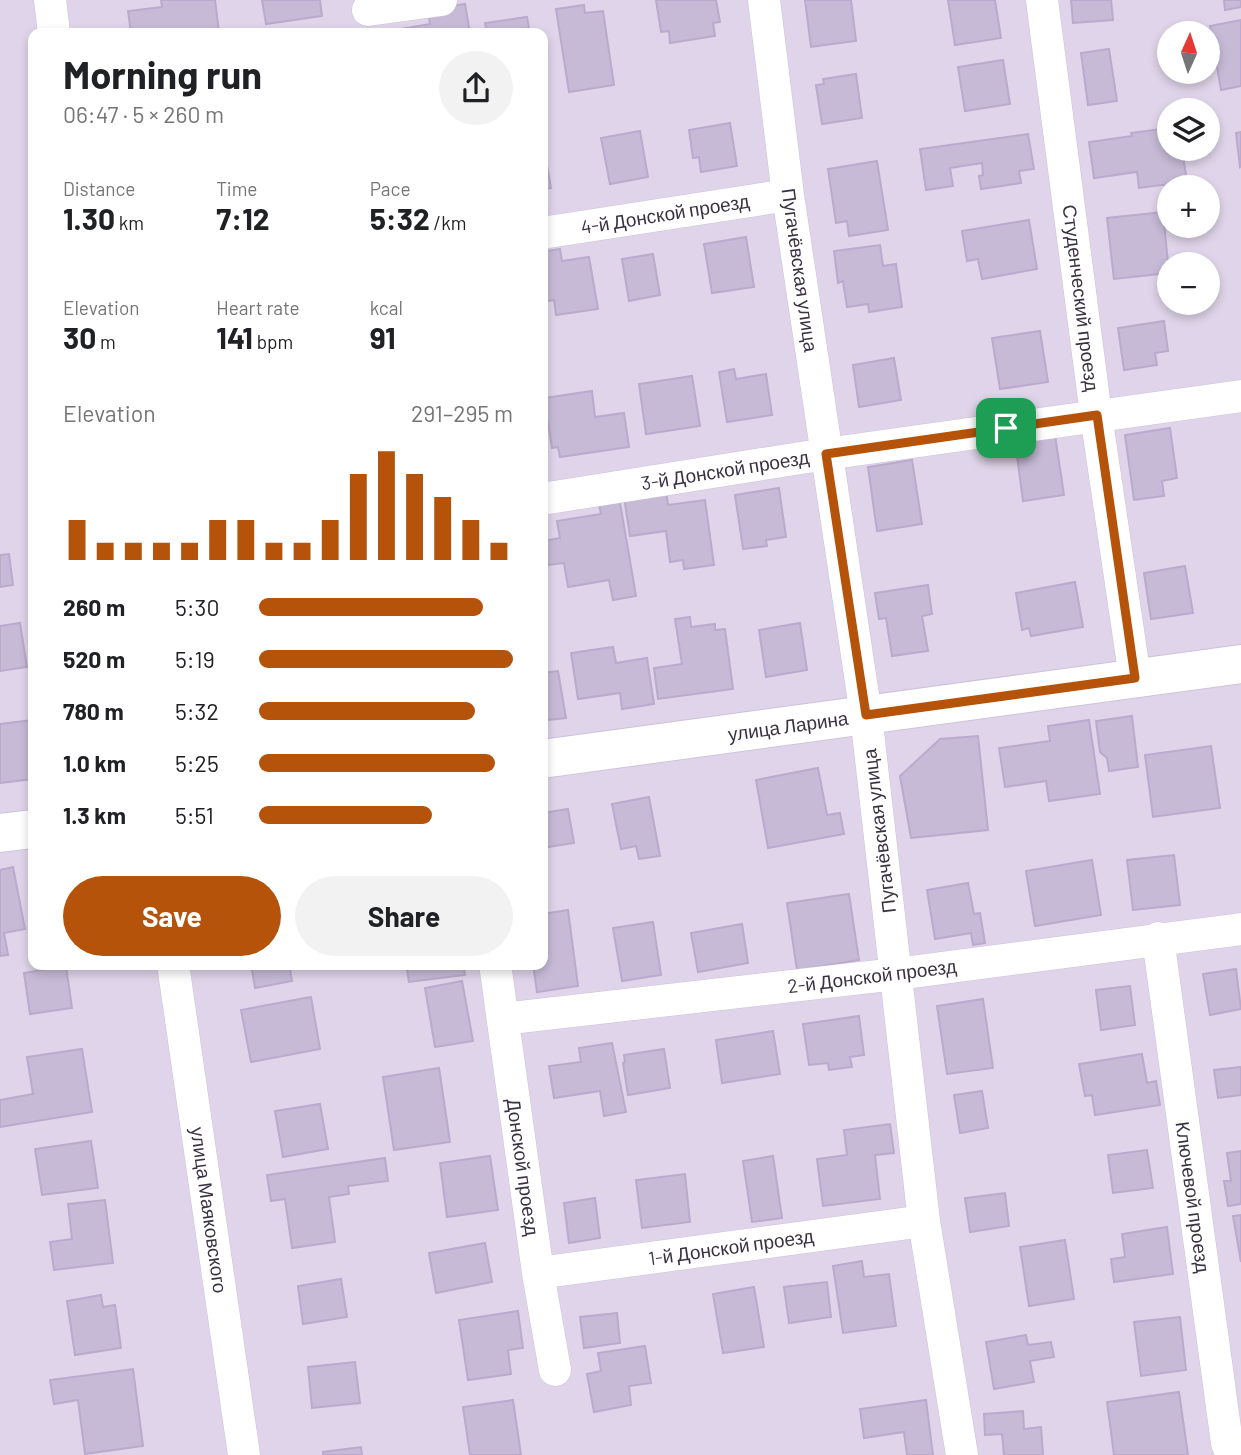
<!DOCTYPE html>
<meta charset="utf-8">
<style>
body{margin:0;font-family:Barlow,sans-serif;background:#f2f2f2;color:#202124;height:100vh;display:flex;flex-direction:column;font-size:26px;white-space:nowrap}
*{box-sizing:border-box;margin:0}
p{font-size:23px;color:#757577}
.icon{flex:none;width:38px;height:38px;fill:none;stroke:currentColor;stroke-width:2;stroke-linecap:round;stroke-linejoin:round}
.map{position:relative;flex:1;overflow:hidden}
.side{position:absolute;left:28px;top:28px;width:520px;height:942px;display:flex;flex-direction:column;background:#fff;border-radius:14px;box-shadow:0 4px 10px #0003}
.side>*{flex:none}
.needle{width:46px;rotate:3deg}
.controls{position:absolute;left:1157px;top:21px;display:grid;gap:14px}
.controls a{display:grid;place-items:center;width:63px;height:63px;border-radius:50%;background:#fff;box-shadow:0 4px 10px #0003;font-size:35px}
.pin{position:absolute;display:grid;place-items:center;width:60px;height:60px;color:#fff;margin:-30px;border-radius:14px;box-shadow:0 4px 10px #0006}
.round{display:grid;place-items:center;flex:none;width:74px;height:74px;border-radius:37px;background:#f2f2f2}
.head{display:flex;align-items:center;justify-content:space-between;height:119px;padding:0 35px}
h1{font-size:38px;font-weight:700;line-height:52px}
.metrics{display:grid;grid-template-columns:repeat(3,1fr);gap:10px;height:119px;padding:7px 35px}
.metrics div{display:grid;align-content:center}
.metrics b{font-size:30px;font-weight:700}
.metrics small{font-size:19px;font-weight:400}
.metrics p{font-size:19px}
.chart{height:196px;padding:14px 35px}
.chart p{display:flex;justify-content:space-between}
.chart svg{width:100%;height:126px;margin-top:7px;stroke:#b45309;stroke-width:6}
.button{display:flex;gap:14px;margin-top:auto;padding:14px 35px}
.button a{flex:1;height:80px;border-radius:42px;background:#b45309;color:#fff;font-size:28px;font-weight:700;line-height:80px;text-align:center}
.button a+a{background:#f2f2f2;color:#202124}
ul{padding:0 35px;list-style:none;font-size:23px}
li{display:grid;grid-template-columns:112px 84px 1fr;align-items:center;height:52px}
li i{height:18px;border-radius:9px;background:#b45309}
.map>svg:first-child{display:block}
.residential{fill:#dfd4e9;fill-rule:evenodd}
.building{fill:#c6bad6;stroke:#baaacd;stroke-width:2}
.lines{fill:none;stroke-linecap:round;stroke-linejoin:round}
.minor-casing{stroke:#cec1da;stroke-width:33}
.tertiary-casing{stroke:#cec1da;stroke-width:40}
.minor{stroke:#fff;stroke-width:32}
.tertiary{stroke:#fff;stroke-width:38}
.route-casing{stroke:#fff;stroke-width:14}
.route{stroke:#b45309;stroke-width:9}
.labels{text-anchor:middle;stroke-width:6;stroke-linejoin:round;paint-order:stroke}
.street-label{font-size:19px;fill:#393242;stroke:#fff}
</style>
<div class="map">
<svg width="1241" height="1455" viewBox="0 0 1241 1455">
<rect width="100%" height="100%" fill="#eae2f1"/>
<!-- residential -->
<path class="residential" d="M0 0H1241V653L543 750 542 33H33V820L0 825ZM1169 33H1208V72H1169ZM1169 110H1208V149H1169ZM1169 187H1208V226H1169ZM1169 264H1208V303H1169Z
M1241 684V1455H0V853L33 849V964H542L543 779Z"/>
<!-- building -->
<path class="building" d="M161 0H215L219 32 131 33 128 11 162 7Z
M262 0H320L322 16 266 24Z
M656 0H716L720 22 713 23 715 36 670 43 669 31 661 32Z
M805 0H851L856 41 811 47Z
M948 0H995L1001 38 955 45Z
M1071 0H1111L1113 20 1073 23Z
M1224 0H1241V7L1225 10Z
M465 4 470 33H395V30L430 24 428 10Z
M584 5 585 13 603 11 614 85 569 92 556 9Z
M527 17 530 33H487L485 23Z
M1241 20V86L1221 90 1210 26Z
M1109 49 1117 101 1088 105 1081 53Z
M1003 60 1010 104 965 111 958 67Z
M856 74 862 118 822 124 816 85 824 84 823 79Z
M730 123 737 166 701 172 699 157 693 158 689 130Z
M1169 128V149H1182L1187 182 1139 188 1137 172 1094 178 1089 142 1132 136 1131 133Z
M640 131 648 177 610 184 601 138Z
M1241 132V166L1240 167 1236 133Z
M1028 134 1034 169 1019 171 1021 183 981 189 979 176 983 175 982 163 950 168 953 186 926 190 920 149Z
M542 137 551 188 542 189Z
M877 161 888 230 849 236 847 221 836 223 828 169Z
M1163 212 1169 273 1114 279 1107 218Z
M1029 220 1037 269 982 279 978 259 967 261 962 231Z
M746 237 754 287 712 293 704 244Z
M880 245 883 266 896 264 902 307 869 312 868 304 847 307 843 281 838 283 834 251Z
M560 249 562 261 589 257 598 309 556 315 554 300 542 302V252Z
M653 254 660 295 629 301 622 259Z
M1164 321 1168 351 1155 353 1157 365 1124 370 1118 328Z
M1040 331 1048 382 1000 389 992 338Z
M894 358 901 400 859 407 853 365Z
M734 369 736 379 766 374 772 415 727 422 719 372Z
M692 376 700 426 646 434 639 384Z
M592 391 595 417 624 413 629 447 560 457 558 447 552 448 544 398Z
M1170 428 1177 478 1162 481 1164 496 1134 500 1125 435Z
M1055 435 1064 495 1023 501 1015 441Z
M912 460 922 524 877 531 868 467Z
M779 488 786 537 766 540 767 546 743 549 735 495Z
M666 491 668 505 705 500 714 565 684 569 683 560 670 562 666 531 630 536 624 497Z
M619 497 636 596 613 600 609 580 568 587 564 563 548 565 543 541 560 538 557 521 601 514 598 500Z
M9 554 13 585 0 587V555Z
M1185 566 1193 613 1151 619 1144 573Z
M1075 582 1083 627 1031 636 1029 628 1022 630 1016 593Z
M928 585 932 614 922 616 928 651 892 656 886 618 879 619 875 593Z
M690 617 691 627 715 624V630L725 629 733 689 658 699 654 668 682 664 675 619Z
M20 623 27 667 0 671V626Z
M800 623 807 670 766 677 759 630Z
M613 647 616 663 647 658 654 704 622 709 620 693 578 699 571 653Z
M558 671 566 718 548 720 547 716H542V673Z
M1132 716 1138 767 1109 771 1107 758 1100 752 1096 721Z
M33 720V779L0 783V724Z
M1089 720 1100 794 1049 801 1046 781 1005 787 999 748 1050 741 1048 726Z
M978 736 988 830 911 838 900 776 940 739Z
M1211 746 1220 808 1153 817 1145 755Z
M818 768 827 815 840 813 844 834 768 848 756 780Z
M649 797 660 856 639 859 636 846 621 849 612 804Z
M568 809 574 843 542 848V813Z
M1174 855 1180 905 1133 910 1127 860Z
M1092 860 1101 915 1035 926 1026 871Z
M13 867 25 929 4 933 8 955 0 956V870Z
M968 883 974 914 980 913 985 943 973 945 971 933 935 939 927 890Z
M849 894 859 960 797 970 787 903Z
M568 910 578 986 537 992 533 964H542V914Z
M653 922 661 975 622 981 613 928Z
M742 924 748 963 698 972 691 933Z
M251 964H289L292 981 255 988Z
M406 964H463L465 975 409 982Z
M66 966 72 1008 30 1014 24 973Z
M1236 969 1241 1009 1210 1015 1203 974Z
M462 981 473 1041 435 1047 425 988Z
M1130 986 1135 1025 1101 1030 1096 990Z
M311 997 320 1049 251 1062 241 1010Z
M983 999 993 1068 947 1074 937 1006Z
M859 1016 864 1055 850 1057 852 1067 829 1070 828 1063 809 1065 803 1024Z
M773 1031 780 1074 722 1083 716 1040Z
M612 1043 626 1112 604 1116 600 1091 554 1098 549 1066 581 1062 579 1048Z
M82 1049 92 1112 0 1127V1100L33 1094 27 1057Z
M664 1049 670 1088 628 1095 623 1063 625 1062 624 1055Z
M1142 1054 1147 1083 1156 1081 1160 1105 1095 1115 1092 1095 1085 1096 1079 1064Z
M1241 1067V1095L1218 1098 1214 1070Z
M439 1068 450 1142 394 1150 383 1077Z
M982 1091 988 1128 960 1133 954 1095Z
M320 1104 328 1149 283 1157 275 1111Z
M890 1124 894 1153 875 1155 880 1199 823 1206 817 1159 847 1155 844 1130Z
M91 1141 98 1188 42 1195 35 1149Z
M1147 1150 1153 1188 1113 1193 1108 1155Z
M1241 1151V1204L1228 1206 1224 1181H1231L1227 1153Z
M490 1156 498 1210 447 1217 440 1163Z
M773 1156 782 1218 752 1222 743 1161Z
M385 1158 388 1181 348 1186 349 1194 329 1197 335 1242 292 1248 285 1199 271 1201 267 1175Z
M685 1174 690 1222 642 1228 636 1180Z
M1005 1193 1009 1226 970 1232 965 1198Z
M595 1198 600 1238 569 1243 564 1203Z
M105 1200 113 1263 54 1270 50 1242 72 1239 68 1204Z
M1241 1215V1262L1233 1216Z
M1167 1227 1173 1274 1114 1282 1111 1259 1125 1257 1122 1234Z
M1065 1240 1074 1299 1029 1306 1020 1247Z
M485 1243 492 1282 436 1293 429 1253Z
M862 1261 864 1277 889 1274 896 1326 843 1333 833 1266Z
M341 1279 347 1317 303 1324 298 1286Z
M827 1282 831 1317 789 1323 784 1287Z
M754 1287 764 1347 723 1353 713 1294Z
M101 1295 103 1307 115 1305 121 1348 75 1355 67 1301Z
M518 1311 523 1348 508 1350 511 1374 468 1380 459 1320Z
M617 1313 620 1343 584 1348 580 1317Z
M1180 1317 1186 1370 1141 1376 1134 1322Z
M1026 1335 1028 1345 1051 1342 1054 1357 1030 1361 1034 1382 994 1389 986 1342Z
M645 1346 651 1383 629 1386 631 1405 594 1412 587 1374 601 1371 598 1353Z
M355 1362 360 1403 312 1408 308 1367Z
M133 1369 143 1446 85 1454 78 1400 54 1404 50 1380Z
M1179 1392 1188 1455H1114L1107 1402Z
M513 1400 521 1455H470L463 1407Z
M926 1400 933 1455H907L904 1432 864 1438 860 1409Z
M1023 1411 1024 1429 1041 1427 1043 1455H1004L1002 1434 985 1435 984 1414Z
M361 1447 362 1455H323V1452Z"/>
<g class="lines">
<!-- minor casing -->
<g class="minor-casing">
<path id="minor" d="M50 0 54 33
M764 0 788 195 866 715 924 1221 962 1455
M1042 0 1096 415 1135 678
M368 10 441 0
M542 233 788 195
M542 499 826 454 1241 396
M1158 938 1227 1443 1232 1455
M173 964 244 1455
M495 964 538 1273 555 1370
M503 1019 896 974 1241 929
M538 1273 924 1221"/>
</g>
<!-- tertiary casing -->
<g class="tertiary-casing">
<path id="tertiary" d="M542 759 1241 664
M0 833 33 829"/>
</g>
<!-- minor -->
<use href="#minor" class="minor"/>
<!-- tertiary -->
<use href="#tertiary" class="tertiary"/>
</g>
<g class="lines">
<!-- route casing -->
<g class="route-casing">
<path id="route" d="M1097 415 1135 678 866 715 826 454Z"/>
</g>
<!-- route -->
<use href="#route" class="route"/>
</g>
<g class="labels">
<!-- street labels -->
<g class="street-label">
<text transform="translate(665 214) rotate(-9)" y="7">4-й Донской проезд</text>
<text transform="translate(800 270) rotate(82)" y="7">Пугачёвская улица</text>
<text transform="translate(1081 298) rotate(83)" y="7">Студенческий проезд</text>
<text transform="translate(725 470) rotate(-9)" y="7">3-й Донской проезд</text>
<text transform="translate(788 726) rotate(-8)" y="7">улица Ларина</text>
<text transform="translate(879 831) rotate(-97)" y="7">Пугачёвская улица</text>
<text transform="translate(872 976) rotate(-7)" y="7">2-й Донской проезд</text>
<text transform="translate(523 1167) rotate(82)" y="7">Донской проезд</text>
<text transform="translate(1193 1197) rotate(82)" y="7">Ключевой проезд</text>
<text transform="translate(209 1210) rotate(82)" y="7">улица Маяковского</text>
<text transform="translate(731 1247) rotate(-8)" y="7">1-й Донской проезд</text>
</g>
</g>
</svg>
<div class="controls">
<a><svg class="needle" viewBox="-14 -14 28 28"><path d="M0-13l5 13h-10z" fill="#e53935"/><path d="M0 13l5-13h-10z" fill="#757577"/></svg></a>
<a><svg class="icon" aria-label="layers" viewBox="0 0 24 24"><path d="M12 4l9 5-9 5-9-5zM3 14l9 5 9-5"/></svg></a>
<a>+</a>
<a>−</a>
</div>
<div class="pin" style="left:1006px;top:428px;background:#1e9e55"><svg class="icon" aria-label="arrive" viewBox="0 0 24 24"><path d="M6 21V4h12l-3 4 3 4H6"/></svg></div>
<section class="side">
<div class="head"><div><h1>Morning run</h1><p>06:47 · 5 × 260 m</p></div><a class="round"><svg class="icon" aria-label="share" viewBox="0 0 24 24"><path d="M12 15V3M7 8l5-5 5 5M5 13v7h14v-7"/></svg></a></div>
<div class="metrics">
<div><p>Distance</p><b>1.30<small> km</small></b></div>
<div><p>Time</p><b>7:12</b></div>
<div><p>Pace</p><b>5:32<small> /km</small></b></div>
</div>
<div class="metrics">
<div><p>Elevation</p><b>30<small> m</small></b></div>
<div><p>Heart rate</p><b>141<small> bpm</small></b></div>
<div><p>kcal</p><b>91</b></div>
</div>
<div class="chart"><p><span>Elevation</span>291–295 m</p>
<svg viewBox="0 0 160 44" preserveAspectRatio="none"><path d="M5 44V30M15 44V38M25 44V38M35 44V38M45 44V38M55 44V30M65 44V30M75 44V38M85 44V38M95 44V30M105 44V14M115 44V6M125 44V14M135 44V22M145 44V30M155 44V38"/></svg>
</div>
<ul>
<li><b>260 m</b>5:30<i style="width:88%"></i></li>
<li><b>520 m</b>5:19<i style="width:100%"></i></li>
<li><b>780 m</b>5:32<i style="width:85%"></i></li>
<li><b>1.0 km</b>5:25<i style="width:93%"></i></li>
<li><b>1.3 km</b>5:51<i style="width:68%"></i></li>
</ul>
<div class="button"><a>Save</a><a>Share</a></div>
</section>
</div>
